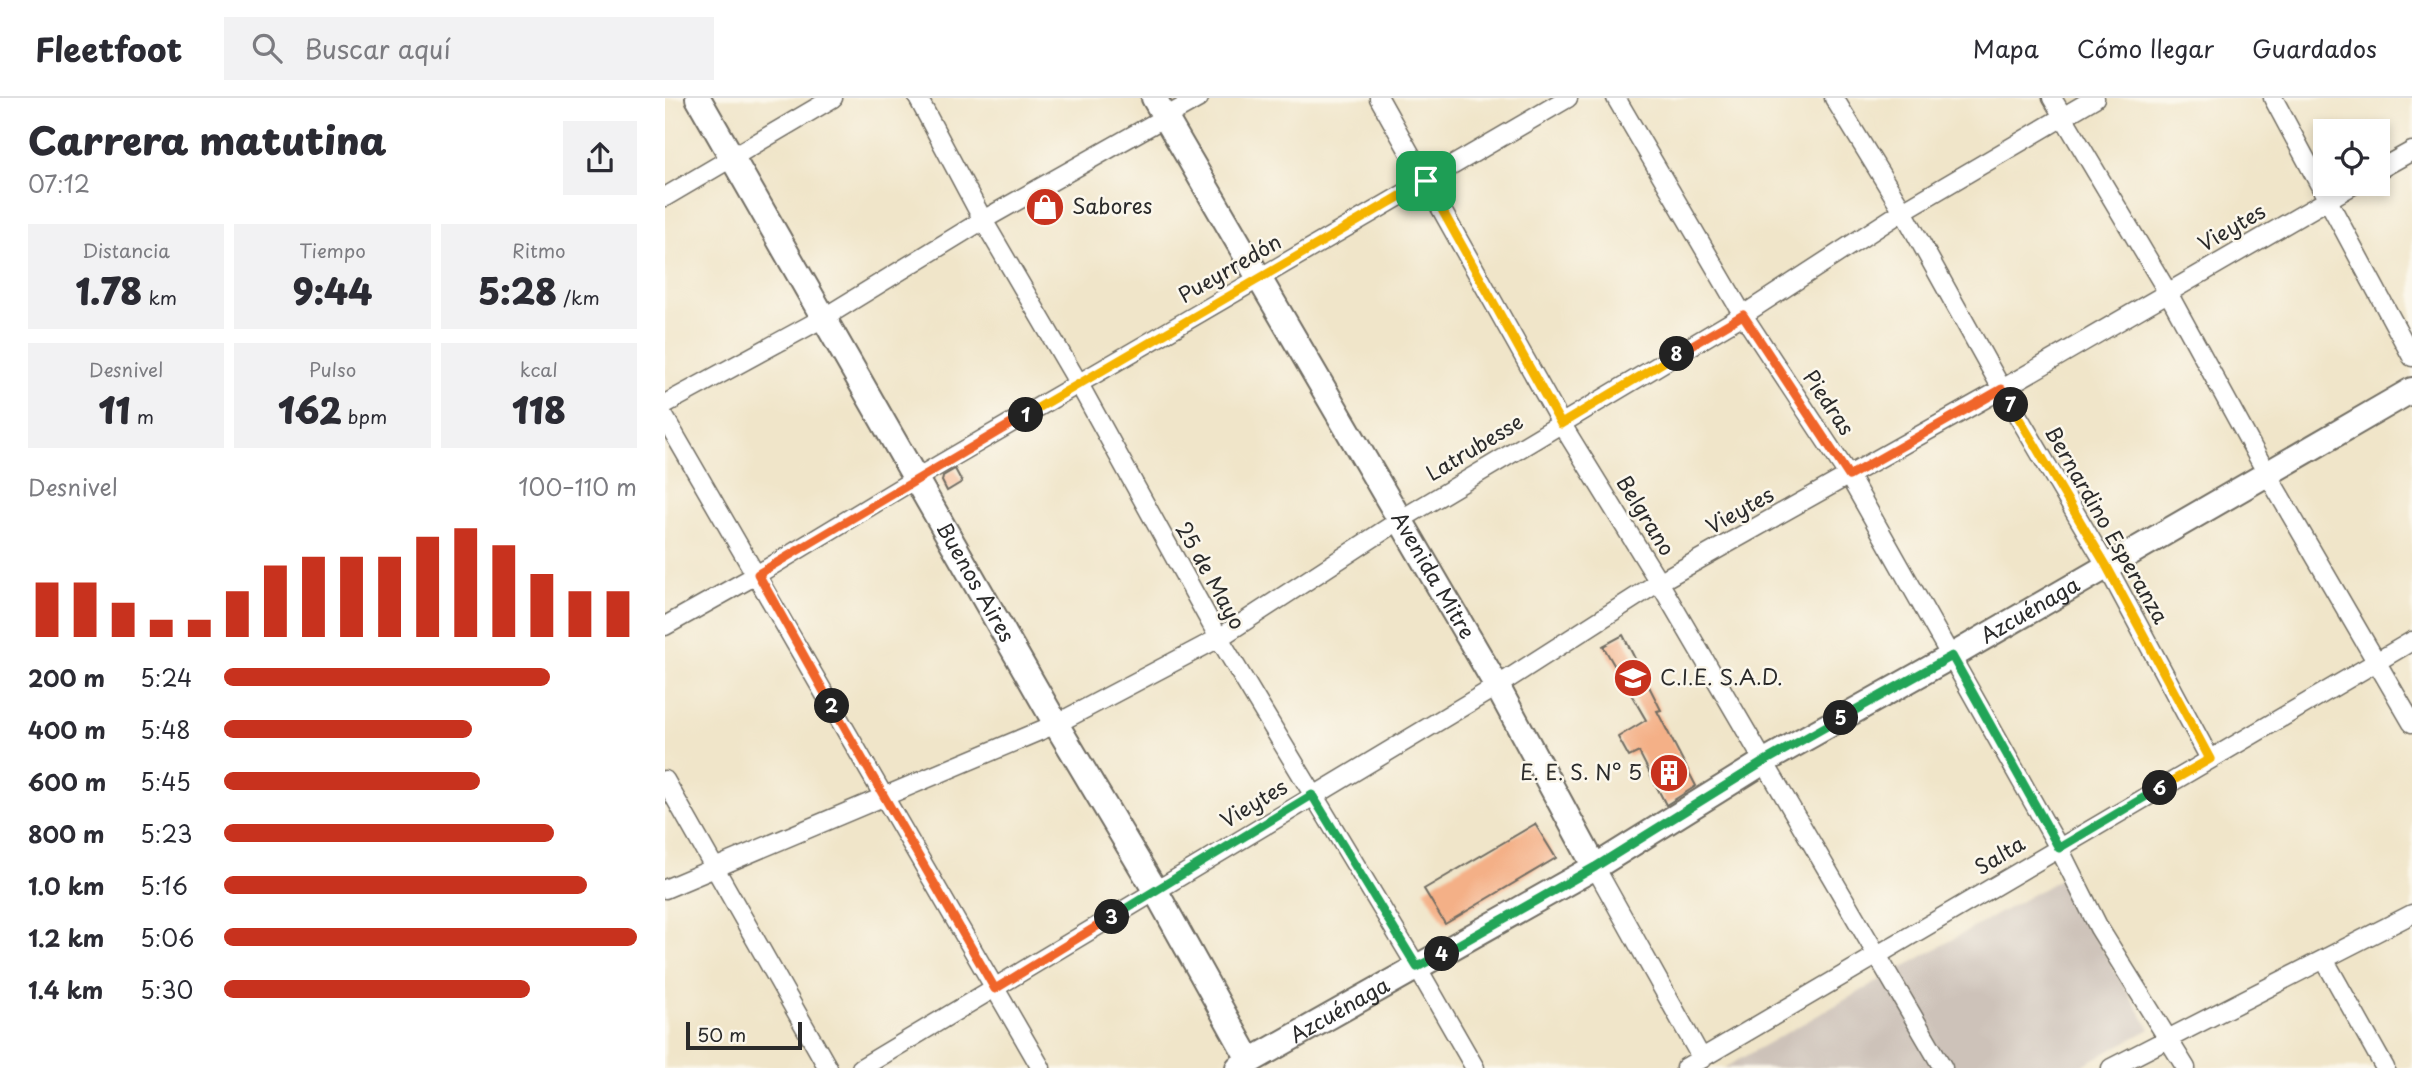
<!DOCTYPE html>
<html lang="es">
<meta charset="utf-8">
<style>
body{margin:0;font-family:"Playpen Sans",sans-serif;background:#f2f2f3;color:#2b2b33;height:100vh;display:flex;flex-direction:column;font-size:26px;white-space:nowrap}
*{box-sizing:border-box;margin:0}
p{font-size:23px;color:#7c7c81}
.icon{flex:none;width:38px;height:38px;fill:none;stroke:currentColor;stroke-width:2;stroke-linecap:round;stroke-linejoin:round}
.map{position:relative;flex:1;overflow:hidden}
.sheet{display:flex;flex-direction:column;background:#fff;width:665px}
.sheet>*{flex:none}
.fabs{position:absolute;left:1648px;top:21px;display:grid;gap:14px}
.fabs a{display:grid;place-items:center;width:77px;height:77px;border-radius:0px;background:#fff;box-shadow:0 4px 10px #0003;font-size:35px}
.scale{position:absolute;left:21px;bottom:18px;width:116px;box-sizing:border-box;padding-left:7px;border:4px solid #2b2b2b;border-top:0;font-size:19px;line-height:24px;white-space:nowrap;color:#2b2b2b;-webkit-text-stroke:5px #fbf7ec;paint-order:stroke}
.pin{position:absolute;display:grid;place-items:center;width:60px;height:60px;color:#fff;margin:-30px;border-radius:14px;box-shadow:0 4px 10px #0006}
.km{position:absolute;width:35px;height:35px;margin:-18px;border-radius:50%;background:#222;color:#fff;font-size:19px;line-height:35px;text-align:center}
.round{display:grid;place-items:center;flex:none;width:74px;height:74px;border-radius:0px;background:#f2f2f3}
.headline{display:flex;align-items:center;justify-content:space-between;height:119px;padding:0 28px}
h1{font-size:38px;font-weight:800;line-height:52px}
.metrics{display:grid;grid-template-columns:repeat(3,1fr);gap:10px;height:119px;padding:7px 28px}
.metrics div{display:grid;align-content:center;border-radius:0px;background:#f2f2f3;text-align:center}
.metrics b{font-size:35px;font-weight:800}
.metrics small{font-size:19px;font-weight:400}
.metrics p{font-size:19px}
.chart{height:196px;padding:14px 28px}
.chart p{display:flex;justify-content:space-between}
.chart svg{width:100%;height:126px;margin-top:7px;stroke:#c8321e;stroke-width:6}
ul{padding:0 28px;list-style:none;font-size:23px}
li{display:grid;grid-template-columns:112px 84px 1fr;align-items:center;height:52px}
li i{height:18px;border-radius:9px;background:#c8321e}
header{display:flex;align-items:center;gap:42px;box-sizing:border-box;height:98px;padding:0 35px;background:#fff;border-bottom:2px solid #e1e1e2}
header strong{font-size:33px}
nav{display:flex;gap:38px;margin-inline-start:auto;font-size:24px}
.search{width:490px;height:63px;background:#f2f2f3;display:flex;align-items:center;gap:18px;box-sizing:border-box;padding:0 24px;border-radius:0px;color:#7c7c81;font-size:26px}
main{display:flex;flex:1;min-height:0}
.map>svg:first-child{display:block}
.industrial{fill:#cdc2b9}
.building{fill:#f4b087}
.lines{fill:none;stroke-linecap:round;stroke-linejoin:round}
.street-casing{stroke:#706c62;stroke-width:21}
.secondary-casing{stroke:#706c62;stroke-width:28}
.street{stroke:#fff;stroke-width:18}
.secondary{stroke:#fff;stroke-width:24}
.split-1-casing{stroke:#fff;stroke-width:14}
.split-2-casing{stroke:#fff;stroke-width:14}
.split-3-casing{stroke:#fff;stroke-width:14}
.split-4-casing{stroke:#fff;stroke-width:14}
.split-5-casing{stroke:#fff;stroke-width:14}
.split-6-casing{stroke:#fff;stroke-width:14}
.split-7-casing{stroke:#fff;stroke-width:14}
.split-8-casing{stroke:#fff;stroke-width:14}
.split-9-casing{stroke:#fff;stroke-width:14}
.split-1{stroke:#f5b400;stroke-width:9}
.split-2{stroke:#f0652b;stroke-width:9}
.split-3{stroke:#f0652b;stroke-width:9}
.split-4{stroke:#22a559;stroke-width:9}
.split-5{stroke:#22a559;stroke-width:9}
.split-6{stroke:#22a559;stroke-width:9}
.split-7{stroke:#f5b400;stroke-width:9}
.split-8{stroke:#f0652b;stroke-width:9}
.split-9{stroke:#f5b400;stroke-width:9}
.labels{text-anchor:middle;stroke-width:5;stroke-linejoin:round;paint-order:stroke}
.poi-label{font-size:21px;fill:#2b2b2b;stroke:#fbf7ec;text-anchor:start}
.street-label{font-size:21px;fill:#2b2b2b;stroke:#fbf7ec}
</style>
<header>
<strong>Fleetfoot</strong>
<div class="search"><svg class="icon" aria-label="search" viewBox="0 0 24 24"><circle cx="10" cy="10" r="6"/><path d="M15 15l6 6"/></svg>Buscar aquí</div>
<nav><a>Mapa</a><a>Cómo llegar</a><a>Guardados</a></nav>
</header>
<main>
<section class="sheet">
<div class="headline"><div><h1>Carrera matutina</h1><p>07:12</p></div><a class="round"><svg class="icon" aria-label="share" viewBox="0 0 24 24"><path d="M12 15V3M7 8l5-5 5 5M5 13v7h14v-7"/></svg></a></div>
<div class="metrics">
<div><p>Distancia</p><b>1.78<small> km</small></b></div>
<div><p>Tiempo</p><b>9:44</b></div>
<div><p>Ritmo</p><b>5:28<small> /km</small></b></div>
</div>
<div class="metrics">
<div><p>Desnivel</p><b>11<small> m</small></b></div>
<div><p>Pulso</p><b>162<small> bpm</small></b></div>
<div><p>kcal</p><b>118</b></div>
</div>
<div class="chart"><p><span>Desnivel</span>100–110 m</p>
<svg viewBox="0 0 160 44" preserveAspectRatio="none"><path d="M5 44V25M15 44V25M25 44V32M35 44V38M45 44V38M55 44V28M65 44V19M75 44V16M85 44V16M95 44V16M105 44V9M115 44V6M125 44V12M135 44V22M145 44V28M155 44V28"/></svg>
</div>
<ul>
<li><b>200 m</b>5:24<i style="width:79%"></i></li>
<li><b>400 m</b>5:48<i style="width:60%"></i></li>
<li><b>600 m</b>5:45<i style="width:62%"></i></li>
<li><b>800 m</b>5:23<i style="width:80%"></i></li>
<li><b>1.0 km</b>5:16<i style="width:88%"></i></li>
<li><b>1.2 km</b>5:06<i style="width:100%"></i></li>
<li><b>1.4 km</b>5:30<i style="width:74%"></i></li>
</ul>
</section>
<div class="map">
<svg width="1747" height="970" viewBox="0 0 1747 970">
<rect width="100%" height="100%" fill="#fbf7ec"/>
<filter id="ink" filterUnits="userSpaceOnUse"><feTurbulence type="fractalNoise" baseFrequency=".0143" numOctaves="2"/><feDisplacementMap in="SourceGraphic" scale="14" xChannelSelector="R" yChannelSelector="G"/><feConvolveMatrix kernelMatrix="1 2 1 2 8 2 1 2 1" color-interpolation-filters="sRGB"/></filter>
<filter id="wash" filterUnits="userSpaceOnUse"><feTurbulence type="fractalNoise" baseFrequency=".00686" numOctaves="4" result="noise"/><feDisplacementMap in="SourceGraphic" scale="28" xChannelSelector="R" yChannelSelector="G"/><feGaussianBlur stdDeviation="1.57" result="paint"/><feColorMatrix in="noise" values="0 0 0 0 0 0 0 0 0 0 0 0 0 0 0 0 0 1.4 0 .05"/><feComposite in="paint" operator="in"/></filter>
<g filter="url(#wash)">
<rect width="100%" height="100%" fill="#f0e5c9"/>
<!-- industrial -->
<path class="industrial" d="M1395 781 1485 931 1412 970H1059Z"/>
<g id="blocks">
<!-- building -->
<path class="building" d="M290 371 297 384 282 393 277 383 278 378Z
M958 537 996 612 992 613 1031 688 1001 707 974 654 964 659 953 639 981 622 938 548Z
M870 726 891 760 780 826 759 791Z"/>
</g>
</g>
<g filter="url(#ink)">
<use href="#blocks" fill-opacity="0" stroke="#706c62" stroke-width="2"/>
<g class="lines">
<!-- street casing -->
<g class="street-casing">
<path id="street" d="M253 0 318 122 414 286 554 540 752 869 810 970
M714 0 896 325 994 484 1278 970
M951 0 1078 217 1184 378 1394 750 1434 830 1521 970
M1169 0 1238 113 1337 291 1441 467 1545 661
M1387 0 1502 193 1601 374 1747 625
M1608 0 1747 259
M1713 72 1747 53
M0 99 168 0
M0 306 160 219 318 122 534 0
M0 320 376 970
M0 528 93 476 250 381 903 0
M0 682 163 970
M930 769 1037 961
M0 791 391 626 554 540 735 422 1078 217 1238 113 1430 0
M1659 861 1720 970
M196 970 832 588 994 484 1337 291 1690 86
M1020 970 1747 543
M1446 970 1747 816"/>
</g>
<!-- secondary casing -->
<g class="secondary-casing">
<g id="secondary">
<path id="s1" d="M33 0 391 626 490 792 585 963"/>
<path id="s2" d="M489 0 832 588 930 769"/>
<path id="s3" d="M573 970 930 769 1100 663 1287 558 1747 292"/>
</g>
</g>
<!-- street -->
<use href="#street" class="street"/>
<!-- secondary -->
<use href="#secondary" class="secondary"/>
</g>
</g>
<g class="lines" filter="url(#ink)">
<!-- split-1 casing -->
<g class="split-1-casing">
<path id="split-1" d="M361 317 761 83"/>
</g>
<!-- split-2 casing -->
<g class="split-2-casing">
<path id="split-2" d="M167 608 93 476 361 317"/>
</g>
<!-- split-3 casing -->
<g class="split-3-casing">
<path id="split-3" d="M167 608 330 891 447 819"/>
</g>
<!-- split-4 casing -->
<g class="split-4-casing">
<path id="split-4" d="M447 819 647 697 752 869 777 856"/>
</g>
<!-- split-5 casing -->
<g class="split-5-casing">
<path id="split-5" d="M777 856 930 769 1100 663 1176 620"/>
</g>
<!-- split-6 casing -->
<g class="split-6-casing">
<path id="split-6" d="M1176 620 1287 558 1394 750 1495 690"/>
</g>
<!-- split-7 casing -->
<g class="split-7-casing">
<path id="split-7" d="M1346 307 1441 467 1545 661 1495 690"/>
</g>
<!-- split-8 casing -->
<g class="split-8-casing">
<path id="split-8" d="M1012 256 1078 217 1184 378 1337 291 1346 307"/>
</g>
<!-- split-9 casing -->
<g class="split-9-casing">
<path id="split-9" d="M761 83 896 326 1012 256"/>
</g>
<!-- split-1 -->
<use href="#split-1" class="split-1"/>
<!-- split-2 -->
<use href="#split-2" class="split-2"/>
<!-- split-3 -->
<use href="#split-3" class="split-3"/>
<!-- split-4 -->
<use href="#split-4" class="split-4"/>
<!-- split-5 -->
<use href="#split-5" class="split-5"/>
<!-- split-6 -->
<use href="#split-6" class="split-6"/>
<!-- split-7 -->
<use href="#split-7" class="split-7"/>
<!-- split-8 -->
<use href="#split-8" class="split-8"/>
<!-- split-9 -->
<use href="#split-9" class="split-9"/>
</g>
<!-- icons -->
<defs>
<g id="shop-disc" transform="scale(2.0125)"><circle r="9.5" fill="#c8321e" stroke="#fbf7ec"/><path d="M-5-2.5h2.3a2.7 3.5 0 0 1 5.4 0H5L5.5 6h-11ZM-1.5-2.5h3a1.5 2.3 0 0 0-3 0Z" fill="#fff"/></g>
<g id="school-disc" transform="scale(2.0125)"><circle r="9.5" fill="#c8321e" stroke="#fbf7ec"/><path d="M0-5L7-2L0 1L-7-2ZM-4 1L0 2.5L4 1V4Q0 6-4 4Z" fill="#fff"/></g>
<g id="building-disc" transform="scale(2.0125)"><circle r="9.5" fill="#c8321e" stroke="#fbf7ec"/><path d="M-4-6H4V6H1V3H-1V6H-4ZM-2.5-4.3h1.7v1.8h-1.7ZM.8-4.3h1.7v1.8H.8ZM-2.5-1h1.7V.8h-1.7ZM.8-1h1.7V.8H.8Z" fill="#fff"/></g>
</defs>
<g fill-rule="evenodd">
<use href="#shop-disc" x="380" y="109"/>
<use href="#school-disc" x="968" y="580"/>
<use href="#building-disc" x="1004" y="675"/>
</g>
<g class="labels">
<!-- poi labels -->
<g class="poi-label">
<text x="407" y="116">Sabores</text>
<text x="995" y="587">C.I.E. S.A.D.</text>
<text x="977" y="682" text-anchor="end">E. E. S. N° 5</text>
</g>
<!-- street labels -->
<g class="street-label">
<text transform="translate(1567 130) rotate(-30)" y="7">Vieytes</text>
<text transform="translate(565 171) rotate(-30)" y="7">Pueyrredón</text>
<text transform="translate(1163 305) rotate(56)" y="7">Piedras</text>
<text transform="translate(810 350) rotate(-31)" y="7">Latrubesse</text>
<text transform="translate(1075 413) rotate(-29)" y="7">Vieytes</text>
<text transform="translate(980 418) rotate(58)" y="7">Belgrano</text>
<text transform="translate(1441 427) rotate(60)" y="7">Bernardino Esperanza</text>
<text transform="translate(545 478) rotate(61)" y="7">25 de Mayo</text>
<text dy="7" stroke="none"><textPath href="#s2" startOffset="553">Avenida Mitre</textPath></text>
<text dy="7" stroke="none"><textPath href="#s1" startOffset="558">Buenos Aires</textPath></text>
<text dy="7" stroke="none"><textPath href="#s3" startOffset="915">Azcuénaga</textPath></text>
<text transform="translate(589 706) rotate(-31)" y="7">Vieytes</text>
<text transform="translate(1335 758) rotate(-31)" y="7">Salta</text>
<text dy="7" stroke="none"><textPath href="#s3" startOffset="117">Azcuénaga</textPath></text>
</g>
</g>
</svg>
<div class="fabs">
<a><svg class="icon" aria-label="locate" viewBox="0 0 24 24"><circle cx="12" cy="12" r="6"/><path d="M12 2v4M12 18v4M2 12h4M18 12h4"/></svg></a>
</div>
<div class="scale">50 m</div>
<div class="pin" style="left:761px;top:83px;background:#1e9e55"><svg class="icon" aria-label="arrive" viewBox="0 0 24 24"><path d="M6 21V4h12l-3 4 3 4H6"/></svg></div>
<b class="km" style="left:361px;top:317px">1</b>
<b class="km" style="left:167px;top:608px">2</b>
<b class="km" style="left:447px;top:819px">3</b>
<b class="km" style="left:777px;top:856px">4</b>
<b class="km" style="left:1176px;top:620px">5</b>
<b class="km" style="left:1495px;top:690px">6</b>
<b class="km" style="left:1346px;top:307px">7</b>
<b class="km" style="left:1012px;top:256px">8</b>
</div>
</main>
